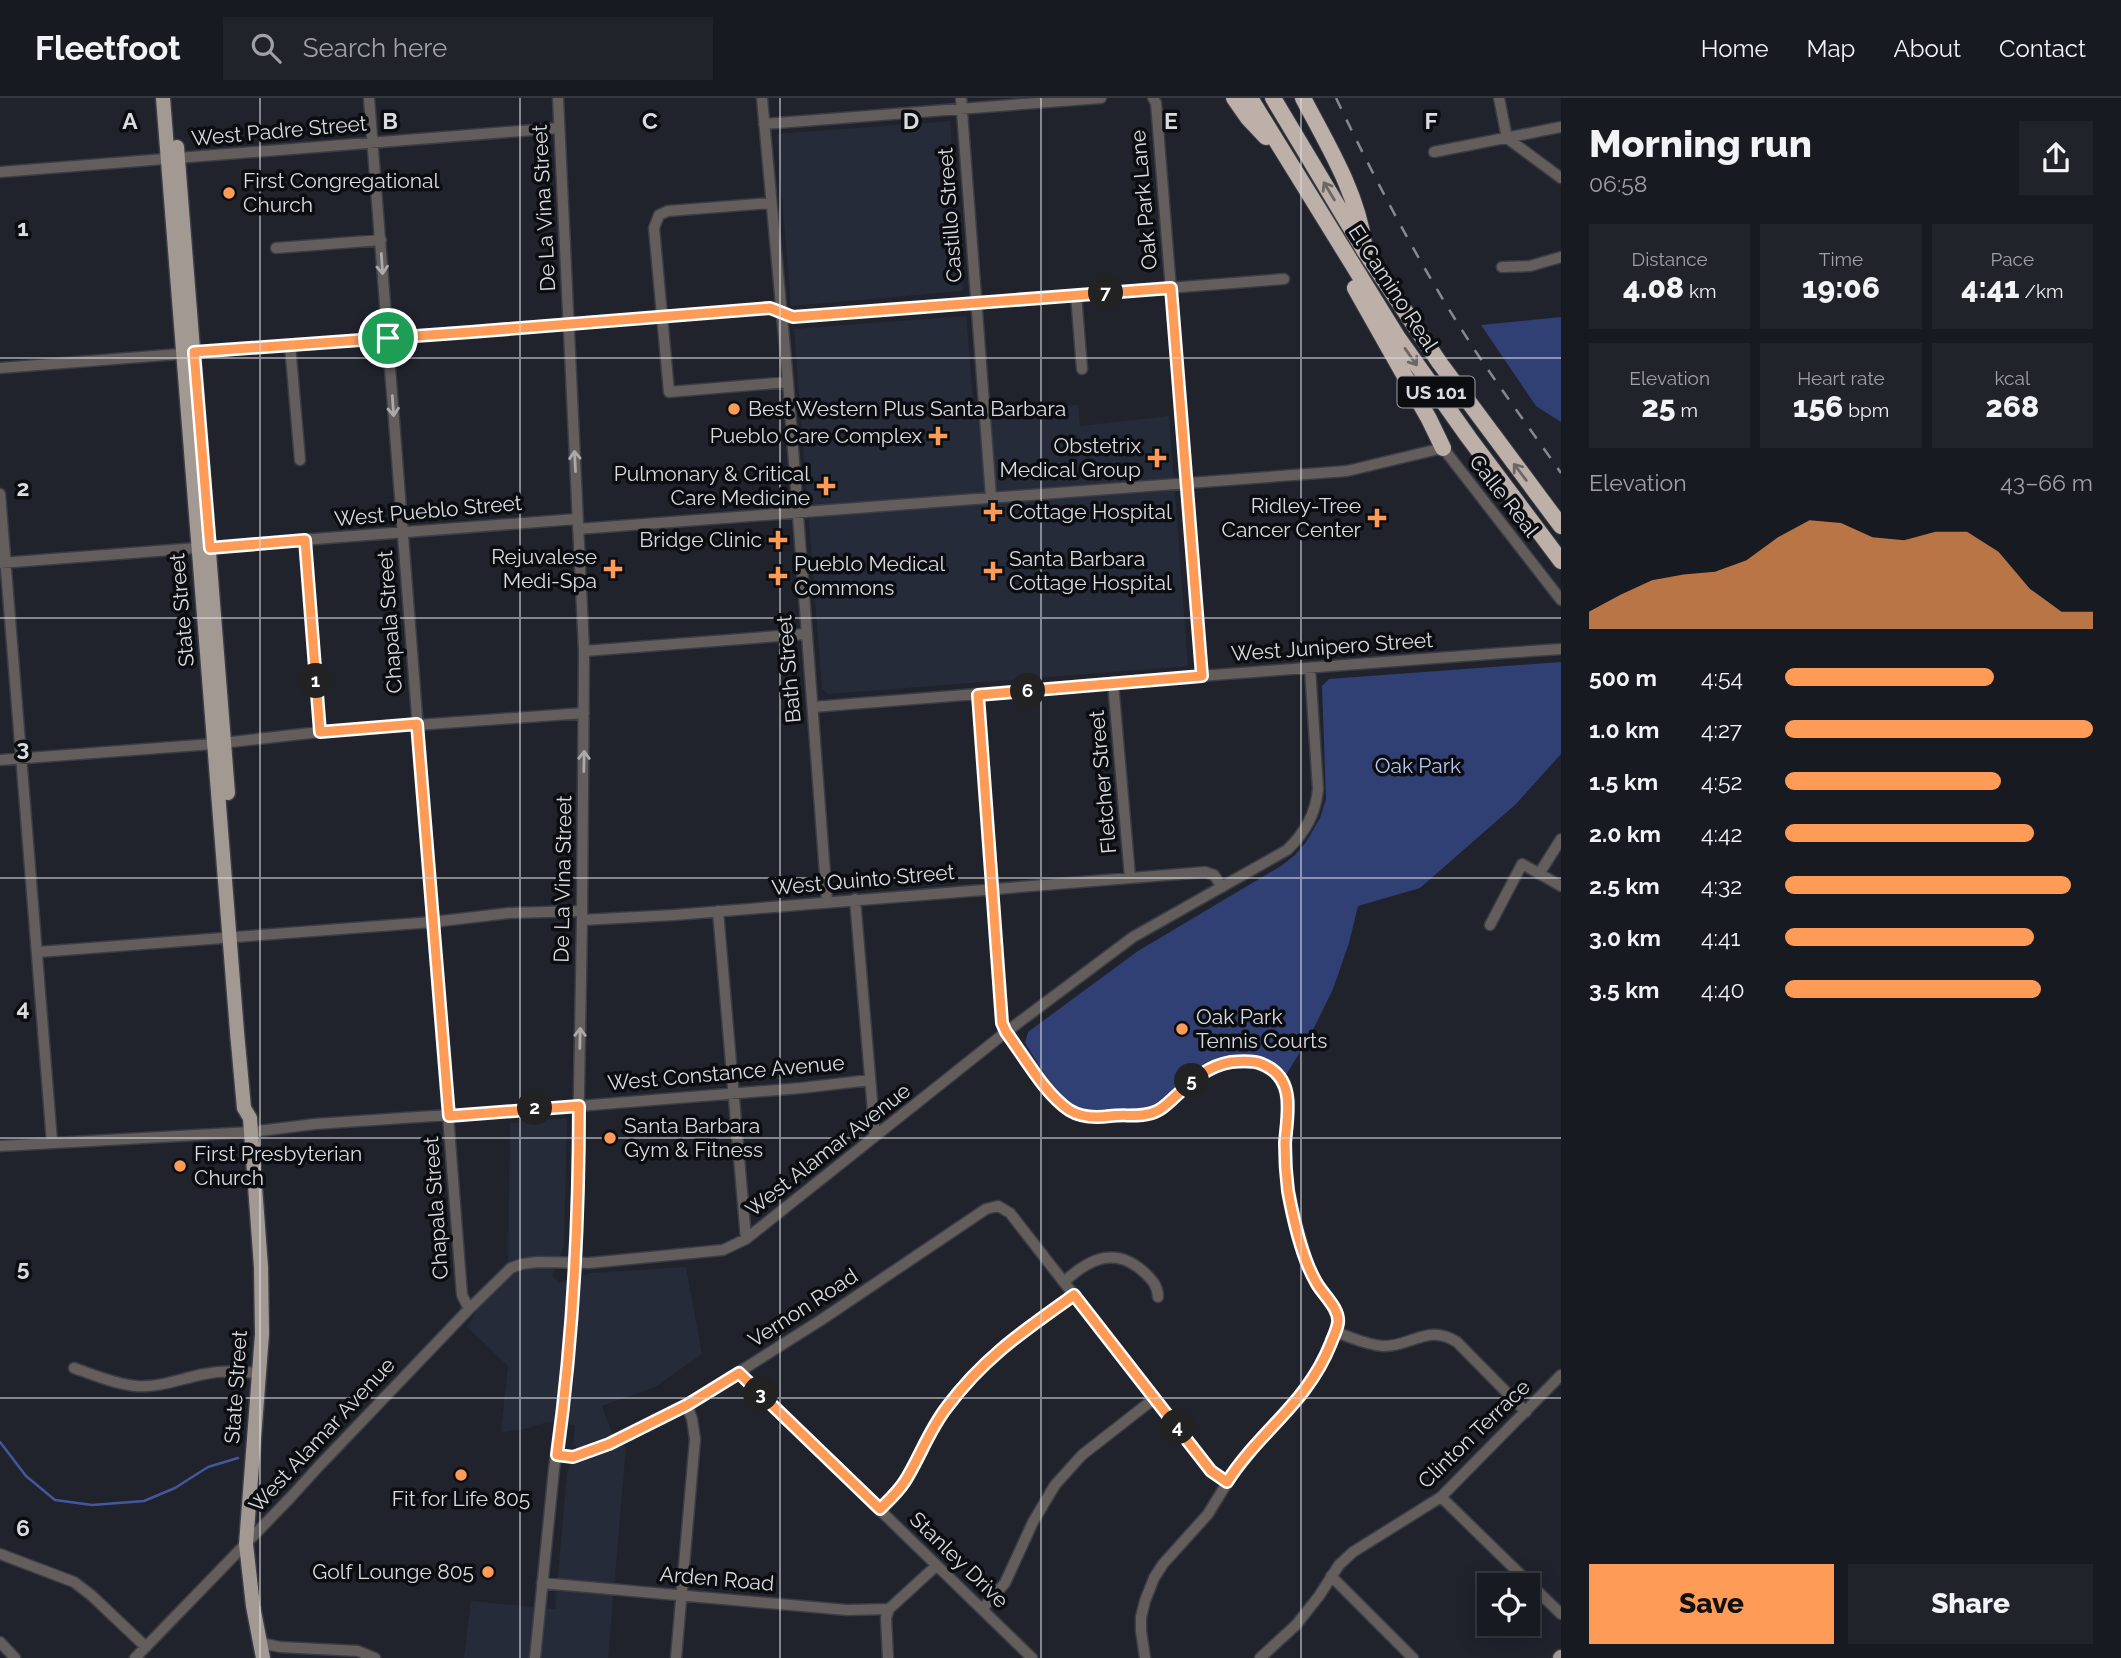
<!DOCTYPE html>
<meta charset="utf-8">
<style>
body{margin:0;font-family:Raleway,sans-serif;background:#21232a;color:#f1f3f6;height:100vh;display:flex;flex-direction:column;font-size:26px;white-space:nowrap}
*{box-sizing:border-box;margin:0}
p{font-size:23px;color:#9fa1a5}
.icon{flex:none;width:38px;height:38px;fill:none;stroke:currentColor;stroke-width:2;stroke-linecap:round;stroke-linejoin:round}
.map{position:relative;flex:1;overflow:hidden}
.details{display:flex;flex-direction:column;background:#181a21;width:560px}
.details>*{flex:none}
.tools{position:absolute;left:1477px;top:1475px;display:grid;gap:14px}
.tools a{display:grid;place-items:center;width:63px;height:63px;border-radius:0px;background:#181a21;box-shadow:0 4px 18px #0003,0 0 0 2px #36383f;font-size:35px}
.pin{position:absolute;display:grid;place-items:center;width:60px;height:60px;color:#fff;margin:-30px;border:4px solid #fff;border-radius:50%;box-shadow:0 2px 7px #0007}
.km{position:absolute;width:35px;height:35px;margin:-18px;border-radius:50%;background:#222;color:#fff;font-size:19px;line-height:35px;text-align:center}
.round{display:grid;place-items:center;flex:none;width:74px;height:74px;border-radius:0px;background:#21232a}
.headline{display:flex;align-items:center;justify-content:space-between;height:119px;padding:0 28px}
h1{font-size:38px;font-weight:800;line-height:52px}
.figures{display:grid;grid-template-columns:repeat(3,1fr);gap:10px;height:119px;padding:7px 28px}
.figures div{display:grid;align-content:center;border-radius:0px;background:#21232a;text-align:center}
.figures b{font-size:30px;font-weight:800}
.figures small{font-size:19px;font-weight:400}
.figures p{font-size:19px}
.chart{height:196px;padding:14px 28px}
.chart p{display:flex;justify-content:space-between}
.chart svg{width:100%;height:126px;margin-top:7px;fill:#fe9c57;opacity:.7}
.button{display:flex;gap:14px;margin-top:auto;padding:14px 28px}
.button a{flex:1;height:80px;border-radius:0px;background:#fe9c57;color:#111;font-size:28px;font-weight:800;line-height:80px;text-align:center}
.button a+a{background:#21232a;color:#f1f3f6}
ul{padding:0 28px;list-style:none;font-size:23px}
li{display:grid;grid-template-columns:112px 84px 1fr;align-items:center;height:52px}
li i{height:18px;border-radius:9px;background:#fe9c57}
header{display:flex;align-items:center;gap:42px;box-sizing:border-box;height:98px;padding:0 35px;background:#181a21;border-bottom:2px solid #36383f}
header strong{font-size:33px}
nav{display:flex;gap:38px;margin-inline-start:auto;font-size:24px}
.search{width:490px;height:63px;background:#21232a;display:flex;align-items:center;gap:18px;box-sizing:border-box;padding:0 24px;border-radius:0px;color:#9fa1a5;font-size:26px}
main{display:flex;flex:1;min-height:0}
.map>svg:first-child{display:block}
.built{fill:#262b39}
.green{fill:#314074}
.lines{fill:none;stroke-linecap:round;stroke-linejoin:round}
.stream{stroke:#43579f;stroke-width:2.5}
.minor-casing{stroke:#3a3d45;stroke-width:13}
.major-casing{stroke:#3a3d45;stroke-width:17}
.highway-casing{stroke:#3a3d45;stroke-width:18}
.minor{stroke:#635e5b;stroke-width:10}
.major{stroke:#a39993;stroke-width:14}
.highway{stroke:#bcb0a9;stroke-width:16}
.rail{stroke:#868890;stroke-width:2.5;stroke-dasharray:12 12;stroke-linecap:butt}
.oneway{stroke:#6c6765}
.oneway2{stroke:#aaa9ab}
.route-casing{stroke:#fff;stroke-width:14}
.route{stroke:#fe9c57;stroke-width:9}
.grid{fill:none;stroke:#d9dbe1;stroke-width:2;stroke-opacity:0.55}
.poi-dot{fill:#fe9c57;stroke:#0b0d11;stroke-width:2.5}
.labels{text-anchor:middle;stroke-width:7;stroke-linejoin:round;paint-order:stroke}
.shield{fill:#0b0d11;stroke:#9b9da3;stroke-width:2}
.shield-label{font-size:19px;font-weight:bold;fill:#d9dbe1}
.street-label{font-size:21px;fill:#d9dbe1;stroke:#0b0d11}
.poi-label{font-size:21px;fill:#d9dbe1;stroke:#0b0d11;text-anchor:start}
.park-label{font-size:21px;fill:#b9c7ef;stroke:#0b0d11}
.grid-label{font-size:23px;text-anchor:middle;font-weight:bold;fill:#d9dbe1;stroke:#0b0d11;stroke-width:7;stroke-linejoin:round;paint-order:stroke}
</style>
<header>
<strong>Fleetfoot</strong>
<div class="search"><svg class="icon" aria-label="search" viewBox="0 0 24 24"><circle cx="10" cy="10" r="6"/><path d="M15 15l6 6"/></svg>Search here</div>
<nav><a>Home</a><a>Map</a><a>About</a><a>Contact</a></nav>
</header>
<main>
<div class="map">
<svg width="1561" height="1560" viewBox="0 0 1561 1560">
<rect width="100%" height="100%" fill="#20232c"/>
<!-- built -->
<path class="built" d="M950 23 963 193 791 208 777 36Z
M966 218 974 314 1078 307 1080 328 1169 318 1188 568 829 596 822 591 794 231Z
M567 1020 564 1148 552 1178 559 1185 591 1175 686 1169 702 1256 655 1289 602 1308 612 1335 626 1350 608 1560H464L471 1503 555 1511 567 1376 576 1349 573 1346 575 1327 548 1324 524 1331 502 1334 501 1333 508 1268 467 1229 508 1162 510 1025Z"/>
<!-- green -->
<path class="green" d="M1561 219V324L1536 308 1481 227Z
M1561 564V656L1516 706 1420 790 1358 808 1349 845 1333 891 1311 936 1286 977C1263 949 1222 953 1194 973 1181 982 1172 997 1158 1005 1147 1013 1087 1015 1075 1008 1055 997 1038 964 1025 945L1028 934 1138 853 1281 768 1295 757 1306 744 1320 720 1326 701 1322 588 1329 581Z"/>
<g class="lines">
<!-- stream -->
<path class="stream" d="M0 1344 26 1378 55 1402 92 1407 144 1403 175 1390 208 1369 238 1360"/>
<!-- minor casing -->
<g class="minor-casing">
<path id="minor" d="M369 0 462 1197 469 1211
M762 0 788 284 827 803
M961 0 991 399
M1153 0 1156 5 1202 578
M1499 0 1507 40 1561 80
M764 26 1101 0
M1434 54 1561 29
M0 74 559 30
M771 105 668 113 659 117 654 130 669 294 788 284
M276 150 381 142
M1502 169 1530 168 1561 159
M1076 197 1082 271
M290 247 300 362
M0 270 770 210 793 219 1284 181
M0 396 52 1044
M578 431 1347 373 1443 350 1561 502
M305 442 320 634
M0 465 577 421
M584 553 805 536
M1113 585 1130 779
M978 596 1003 929 1055 1000 1072 1014 1086 1019 1143 1017 1154 1014 1164 1009 1195 980 1214 969 1224 966 1235 964 1257 965 1273 973 1281 981 1289 1003 1285 1060 1286 1079 1295 1121 1308 1167 1314 1182 1334 1211 1338 1221 1335 1234 1319 1270 1300 1300 1252 1352 1232 1377 1208 1416 1163 1466 1154 1480 1145 1503 1141 1519V1533L1145 1560
M813 609C1062 590 1311 568 1561 551
M0 662 213 646 320 634 584 615
M1539 776 1561 741
M855 801 875 1038
M718 813 746 1141
M582 822 674 817 1205 774 1214 777 1222 789
M1490 827 1522 766 1561 788
M38 854 433 824 509 815 582 813
M0 1048 251 1034 315 1026 579 1008 801 990 870 982
M1065 1183C1090 1160 1116 1148 1145 1175 1152 1182 1158 1188 1158 1199
M1335 1234C1351 1239 1366 1247 1383 1248 1411 1249 1428 1225 1457 1244L1526 1314
M74 1270C94 1277 115 1286 136 1288 160 1290 182 1280 205 1276 223 1272 241 1274 259 1275
M739 1275 1032 1560
M557 1357 573 1359 609 1346 687 1307 821 1222 986 1111 998 1108 1010 1115 1211 1373 1227 1384
M1441 1399 1561 1516
M880 1411C889 1403 898 1394 905 1383 920 1359 929 1332 947 1309 984 1259 1025 1232 1075 1197
M0 1456 74 1484 91 1497 146 1549
M1331 1478 1413 1560
M542 1485 847 1512 889 1511
M982 1511 1005 1485 1033 1424 1055 1387 1082 1357 1155 1300
M0 1544 15 1560
M261 1545 280 1549 358 1553 375 1560
M135 1560 290 1400 319 1368 469 1211 511 1170 522 1166 538 1164 589 1165 723 1152 746 1141 1006 934 1133 839 1287 752C1305 735 1316 716 1318 691L1310 570
M535 1560 554 1371 565 1292 576 1164 582 822 584 553 558 0
M676 1560 695 1341 692 1321 687 1307
M888 1560 886 1520 889 1511 936 1468
M1260 1560 1296 1527 1319 1498 1339 1467 1353 1454 1441 1399 1561 1277"/>
</g>
<!-- major casing -->
<g class="major-casing">
<path id="major" d="M163 0 237 934 244 1010 250 1020 251 1034 261 1169 262 1236 246 1446 253 1508 263 1560
M177 49 228 695
M1560 1560 1561 1559"/>
</g>
<!-- highway casing -->
<g class="highway-casing">
<path id="highway" d="M1234 0 1248 20 1266 39
M1250 0 1398 240 1469 340 1561 463
M1273 0 1364 152 1439 264 1561 428
M1303 0C1327 46 1357 94 1364 146
M1355 190 1429 321 1443 350"/>
</g>
<!-- minor -->
<use href="#minor" class="minor"/>
<!-- major -->
<use href="#major" class="major"/>
<!-- highway -->
<use href="#highway" class="highway"/>
<!-- rail -->
<path class="rail" d="M1336 0C1378 88 1424 175 1478 257 1505 297 1533 335 1561 375"/>
</g>
<!-- one-way arrows -->
<defs><path id="oneway-shaft" d="M-6 0H5M1.5-3L5.5 0L1.5 3" fill="none" stroke-width="1.6" stroke-linecap="round" stroke-linejoin="round" transform="scale(1.75)"/></defs>
<g class="oneway">
<use href="#oneway-shaft" transform="translate(1329 93) rotate(-121)"/>
<use href="#oneway-shaft" transform="translate(1411 259) rotate(55)"/>
<use href="#oneway-shaft" transform="translate(1520 374) rotate(-127)"/>
</g>
<g class="oneway2">
<use href="#oneway-shaft" transform="translate(382 166) rotate(86)"/>
<use href="#oneway-shaft" transform="translate(393 308) rotate(86)"/>
<use href="#oneway-shaft" transform="translate(575 363) rotate(-93)"/>
<use href="#oneway-shaft" transform="translate(584 663) rotate(-89)"/>
<use href="#oneway-shaft" transform="translate(580 940) rotate(-89)"/>
</g>
<g class="lines">
<!-- route casing -->
<g class="route-casing">
<path id="route" d="M1171 190 1202 578 978 597 1002 925 1006 934C1024 958 1044 995 1069 1012 1082 1020 1096 1020 1110 1018 1125 1016 1143 1020 1157 1013 1165 1009 1171 1002 1178 996 1194 981 1208 968 1231 964 1241 963 1253 962 1262 966 1297 980 1287 1017 1285 1045 1285 1061 1286 1077 1288 1093 1293 1120 1302 1160 1316 1184 1322 1196 1340 1210 1338 1225 1337 1232 1333 1239 1331 1245 1307 1306 1260 1332 1227 1384L1211 1373 1074 1197C1025 1232 984 1259 947 1309 929 1332 920 1359 905 1383 898 1394 889 1402 880 1411L739 1275 687 1307 609 1346 573 1359 557 1357C573 1241 579 1125 579 1008L449 1018 417 626 320 634 305 442 210 450 194 254 471 234 770 210 793 219Z"/>
</g>
<!-- route -->
<use href="#route" class="route"/>
</g>
<!-- grid -->
<path class="grid" d="M260 0V1560M520 0V1560M780 0V1560M1041 0V1560M1301 0V1560M0 260H1561M0 520H1561M0 780H1561M0 1040H1561M0 1300H1561"/>
<!-- markers -->
<g class="poi-dot">
<circle cx="229" cy="95" r="7"/>
<circle cx="734" cy="311" r="7"/>
<path d="M934.5 327.5h7v7h7v7h-7v7h-7v-7h-7v-7h7z"/>
<path d="M1153.5 349.5h7v7h7v7h-7v7h-7v-7h-7v-7h7z"/>
<path d="M822.5 377.5h7v7h7v7h-7v7h-7v-7h-7v-7h7z"/>
<path d="M989.5 403.5h7v7h7v7h-7v7h-7v-7h-7v-7h7z"/>
<path d="M1373.5 409.5h7v7h7v7h-7v7h-7v-7h-7v-7h7z"/>
<path d="M774.5 431.5h7v7h7v7h-7v7h-7v-7h-7v-7h7z"/>
<path d="M609.5 460.5h7v7h7v7h-7v7h-7v-7h-7v-7h7z"/>
<path d="M989.5 462.5h7v7h7v7h-7v7h-7v-7h-7v-7h7z"/>
<path d="M774.5 467.5h7v7h7v7h-7v7h-7v-7h-7v-7h7z"/>
<circle cx="1182" cy="931" r="7"/>
<circle cx="610" cy="1040" r="7"/>
<circle cx="180" cy="1068" r="7"/>
<circle cx="461" cy="1377" r="7"/>
<circle cx="488" cy="1474" r="7"/>
</g>
<g class="labels">
<!-- shield labels -->
<rect class="shield" x="1397.5" y="278.5" width="77" height="31" rx="5"/>
<g class="shield-label">
<text x="1436" y="301">US 101</text>
</g>
<!-- street labels -->
<g class="street-label">
<text transform="translate(279 33) rotate(-5)" y="7">West Padre Street</text>
<text transform="translate(1144 102) rotate(-95)" y="7">Oak Park Lane</text>
<text transform="translate(544 110) rotate(-93)" y="7">De La Vina Street</text>
<text transform="translate(950 117) rotate(-94)" y="7">Castillo Street</text>
<text transform="translate(1393 190) rotate(57)" y="7">El Camino Real</text>
<text transform="translate(1504 398) rotate(52)" y="7">Calle Real</text>
<text transform="translate(428 413) rotate(-5)" y="7">West Pueblo Street</text>
<text transform="translate(182 512) rotate(-95)" y="7">State Street</text>
<text transform="translate(390 524) rotate(-94)" y="7">Chapala Street</text>
<text transform="translate(1332 549) rotate(-4)" y="7">West Junipero Street</text>
<text transform="translate(789 571) rotate(-95)" y="7">Bath Street</text>
<text transform="translate(1103 684) rotate(-95)" y="7">Fletcher Street</text>
<text transform="translate(563 781) rotate(-89)" y="7">De La Vina Street</text>
<text transform="translate(863 782) rotate(-5)" y="7">West Quinto Street</text>
<text transform="translate(726 975) rotate(-5)" y="7">West Constance Avenue</text>
<text transform="translate(828 1052) rotate(-38)" y="7">West Alamar Avenue</text>
<text transform="translate(436 1110) rotate(-94)" y="7">Chapala Street</text>
<text transform="translate(803 1210) rotate(-33)" y="7">Vernon Road</text>
<text transform="translate(236 1289) rotate(-86)" y="7">State Street</text>
<text transform="translate(1474 1336) rotate(-44)" y="7">Clinton Terrace</text>
<text transform="translate(322 1337) rotate(-47)" y="7">West Alamar Avenue</text>
<text transform="translate(959 1462) rotate(44)" y="7">Stanley Drive</text>
<text transform="translate(717 1481) rotate(5)" y="7">Arden Road</text>
</g>
<!-- poi labels -->
<g class="poi-label">
<text x="243" y="90">First Congregational<tspan x="243" dy="24">Church</tspan></text>
<text x="748" y="318">Best Western Plus Santa Barbara</text>
<text x="922" y="345" text-anchor="end">Pueblo Care Complex</text>
<text x="1141" y="355" text-anchor="end">Obstetrix<tspan x="1141" dy="24">Medical Group</tspan></text>
<text x="810" y="383" text-anchor="end">Pulmonary &amp; Critical<tspan x="810" dy="24">Care Medicine</tspan></text>
<text x="1361" y="415" text-anchor="end">Ridley-Tree<tspan x="1361" dy="24">Cancer Center</tspan></text>
<text x="1009" y="421">Cottage Hospital</text>
<text x="762" y="449" text-anchor="end">Bridge Clinic</text>
<text x="597" y="466" text-anchor="end">Rejuvalese<tspan x="597" dy="24">Medi-Spa</tspan></text>
<text x="1009" y="468">Santa Barbara<tspan x="1009" dy="24">Cottage Hospital</tspan></text>
<text x="794" y="473">Pueblo Medical<tspan x="794" dy="24">Commons</tspan></text>
<text x="1196" y="926">Oak Park<tspan x="1196" dy="24">Tennis Courts</tspan></text>
<text x="624" y="1035">Santa Barbara<tspan x="624" dy="24">Gym &amp; Fitness</tspan></text>
<text x="194" y="1063">First Presbyterian<tspan x="194" dy="24">Church</tspan></text>
<text x="461" y="1408" text-anchor="middle">Fit for Life 805</text>
<text x="474" y="1481" text-anchor="end">Golf Lounge 805</text>
</g>
<!-- park labels -->
<g class="park-label">
<text x="1418" y="675">Oak Park</text>
</g>
</g>
<g class="grid-label">
<text x="130" y="31">A</text>
<text x="390" y="31">B</text>
<text x="650" y="31">C</text>
<text x="911" y="31">D</text>
<text x="1171" y="31">E</text>
<text x="1431" y="31">F</text>
<text x="23" y="138">1</text>
<text x="23" y="398">2</text>
<text x="23" y="658">3</text>
<text x="23" y="918">4</text>
<text x="23" y="1178">5</text>
<text x="23" y="1438">6</text>
</g>
</svg>
<div class="tools">
<a><svg class="icon" aria-label="locate" viewBox="0 0 24 24"><circle cx="12" cy="12" r="6"/><path d="M12 2v4M12 18v4M2 12h4M18 12h4"/></svg></a>
</div>
<div class="pin" style="left:388px;top:240px;background:#1e9e55"><svg class="icon" aria-label="arrive" viewBox="0 0 24 24"><path d="M6 21V4h12l-3 4 3 4H6"/></svg></div>
<b class="km" style="left:316px;top:583px">1</b>
<b class="km" style="left:535px;top:1010px">2</b>
<b class="km" style="left:761px;top:1296px">3</b>
<b class="km" style="left:1178px;top:1329px">4</b>
<b class="km" style="left:1192px;top:983px">5</b>
<b class="km" style="left:1028px;top:593px">6</b>
<b class="km" style="left:1106px;top:195px">7</b>
</div>
<section class="details">
<div class="headline"><div><h1>Morning run</h1><p>06:58</p></div><a class="round"><svg class="icon" aria-label="share" viewBox="0 0 24 24"><path d="M12 15V3M7 8l5-5 5 5M5 13v7h14v-7"/></svg></a></div>
<div class="figures">
<div><p>Distance</p><b>4.08<small> km</small></b></div>
<div><p>Time</p><b>19:06</b></div>
<div><p>Pace</p><b>4:41<small> /km</small></b></div>
</div>
<div class="figures">
<div><p>Elevation</p><b>25<small> m</small></b></div>
<div><p>Heart rate</p><b>156<small> bpm</small></b></div>
<div><p>kcal</p><b>268</b></div>
</div>
<div class="chart"><p><span>Elevation</span>43–66 m</p>
<svg viewBox="0 0 160 44" preserveAspectRatio="none"><path d="M0 44V38L10 32L20 27L30 25L40 24L50 20L60 12L70 6L80 7L90 12L100 13L110 10L120 10L130 17L140 30L150 38L160 38V44z"/></svg>
</div>
<ul>
<li><b>500 m</b>4:54<i style="width:68%"></i></li>
<li><b>1.0 km</b>4:27<i style="width:100%"></i></li>
<li><b>1.5 km</b>4:52<i style="width:70%"></i></li>
<li><b>2.0 km</b>4:42<i style="width:81%"></i></li>
<li><b>2.5 km</b>4:32<i style="width:93%"></i></li>
<li><b>3.0 km</b>4:41<i style="width:81%"></i></li>
<li><b>3.5 km</b>4:40<i style="width:83%"></i></li>
</ul>
<div class="button"><a>Save</a><a>Share</a></div>
</section>
</main>
